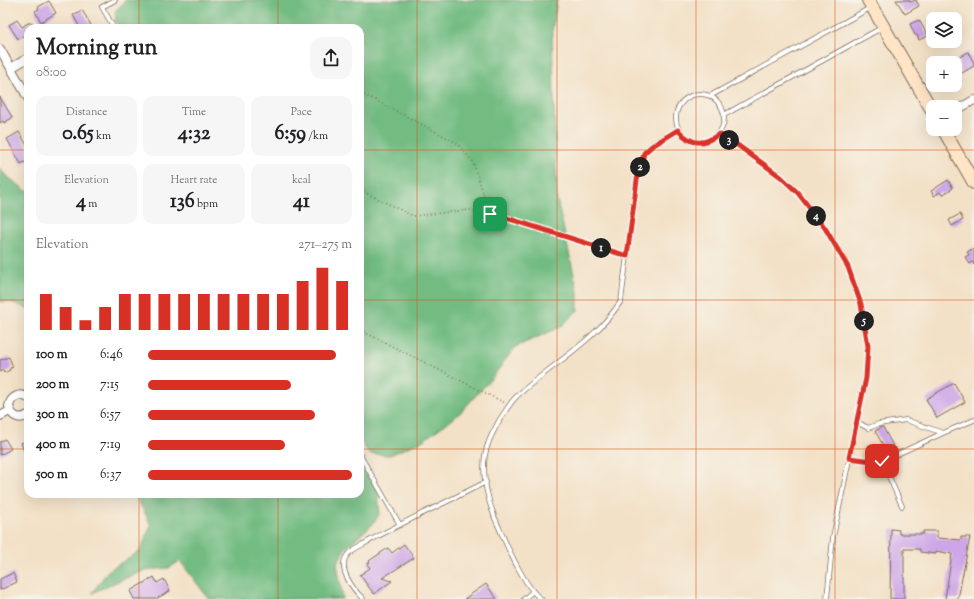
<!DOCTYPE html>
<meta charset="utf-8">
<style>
body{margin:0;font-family:"Sorts Mill Goudy",serif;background:#f6f6f6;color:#202124;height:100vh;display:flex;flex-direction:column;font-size:15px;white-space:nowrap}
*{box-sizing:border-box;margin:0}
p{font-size:13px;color:#757577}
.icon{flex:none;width:22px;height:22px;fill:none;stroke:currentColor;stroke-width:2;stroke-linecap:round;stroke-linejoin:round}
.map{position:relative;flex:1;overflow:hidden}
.side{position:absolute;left:24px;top:24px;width:340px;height:474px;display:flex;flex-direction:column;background:#fff;border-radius:12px;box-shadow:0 4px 16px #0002}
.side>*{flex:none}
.controls{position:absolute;left:926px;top:12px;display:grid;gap:8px}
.controls a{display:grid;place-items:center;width:36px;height:36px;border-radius:8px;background:#fff;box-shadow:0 4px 16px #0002;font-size:20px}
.pin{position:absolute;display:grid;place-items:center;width:34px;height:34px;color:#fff;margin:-17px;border-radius:8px;box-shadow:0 2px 6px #0006}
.km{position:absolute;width:20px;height:20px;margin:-10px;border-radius:50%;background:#222;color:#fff;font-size:11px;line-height:20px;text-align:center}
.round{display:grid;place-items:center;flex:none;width:42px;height:42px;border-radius:12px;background:#f6f6f6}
.overview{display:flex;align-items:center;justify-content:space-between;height:68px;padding:0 12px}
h1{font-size:22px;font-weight:700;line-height:30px}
.stats{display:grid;grid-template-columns:repeat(3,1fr);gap:6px;height:68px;padding:4px 12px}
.stats div{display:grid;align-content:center;border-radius:10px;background:#f6f6f6;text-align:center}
.stats b{font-size:20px;font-weight:700}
.stats small{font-size:11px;font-weight:400}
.stats p{font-size:11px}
.chart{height:112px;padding:8px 12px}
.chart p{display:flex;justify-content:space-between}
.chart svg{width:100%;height:72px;margin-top:4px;stroke:#d93025;stroke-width:6}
ul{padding:0 12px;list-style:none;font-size:13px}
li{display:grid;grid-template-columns:64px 48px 1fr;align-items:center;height:30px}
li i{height:10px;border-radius:5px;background:#d93025}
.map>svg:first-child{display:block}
.forest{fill:#72bc82;stroke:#567350}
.building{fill:#cda5e8}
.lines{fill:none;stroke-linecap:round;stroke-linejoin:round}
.lane-casing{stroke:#7b6a59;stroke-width:5.5}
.street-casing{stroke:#7b6a59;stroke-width:10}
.secondary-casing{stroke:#7b6a59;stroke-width:14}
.path{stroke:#7b6a59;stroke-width:1.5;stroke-dasharray:1 3;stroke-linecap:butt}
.lane{stroke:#fff;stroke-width:4}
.street{stroke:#fff;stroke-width:8}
.secondary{stroke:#ffe4c6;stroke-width:12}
.route-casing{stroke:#fff;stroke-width:8}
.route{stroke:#d93025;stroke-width:5}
.grid{fill:none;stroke:#d7540e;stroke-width:1;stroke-opacity:0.55}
</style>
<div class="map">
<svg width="974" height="599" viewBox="0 0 974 599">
<rect width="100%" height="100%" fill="#f7f3e8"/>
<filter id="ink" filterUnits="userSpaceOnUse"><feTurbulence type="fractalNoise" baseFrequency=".025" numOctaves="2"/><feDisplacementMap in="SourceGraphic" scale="8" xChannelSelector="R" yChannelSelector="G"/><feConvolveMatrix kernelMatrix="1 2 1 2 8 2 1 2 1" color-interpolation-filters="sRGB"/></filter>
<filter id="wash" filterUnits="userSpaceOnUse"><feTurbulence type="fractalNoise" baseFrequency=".012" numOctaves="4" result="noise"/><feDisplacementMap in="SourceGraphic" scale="16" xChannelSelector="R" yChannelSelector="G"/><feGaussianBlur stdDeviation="0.9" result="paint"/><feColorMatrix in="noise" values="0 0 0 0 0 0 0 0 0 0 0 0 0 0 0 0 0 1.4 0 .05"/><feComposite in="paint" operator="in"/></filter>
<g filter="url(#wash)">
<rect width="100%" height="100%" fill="#f3e1c7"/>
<!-- forest -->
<path class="forest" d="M126 0H557L552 32 557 200 578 292V310L561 327 515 347 492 378 459 414 422 441 390 455 370 454 360 441V347H364L367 331 360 327V28H120L116 22 115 11Z
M0 168 3 173 26 191 28 190V309C19 305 10 300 0 302Z
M360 466 377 487 380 513 372 525 345 548 337 564 343 599H209L180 561 169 568 146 570 116 582 92 593 108 571 140 551 151 525 135 494H360Z"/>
<g id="blocks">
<!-- building -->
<path class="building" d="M896 0H909L910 2 916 0 919 6 905 14Z
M49 1 56 13 41 22 35 11 39 9 38 7Z
M82 10 91 25 86 28H80L73 15Z
M17 20 22 27 28 23H33L32 28H28V30L26 32 27 34 18 39 9 25Z
M919 20 928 36 919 40 917 35H915L910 24Z
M968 52 974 63V66L962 73 957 64 960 62 958 58Z
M0 97 12 117V118L4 123 3 121 0 123Z
M19 132 28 147V160L21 164 7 139Z
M948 180 953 188 942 195 940 192 934 196 931 191Z
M960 214 963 220 952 226 949 220Z
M974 248V265L973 262 970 264 965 257 969 255 967 252Z
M9 357 13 367 10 368V370L4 373 3 370 0 372V360Z
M954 383 965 402 937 418 926 399Z
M882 427H883L893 446 886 450 875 431Z
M5 439 11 449 0 455V442Z
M28 440V461L21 443Z
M891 529 899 530V534H923V531H937V538L961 540V537H970L958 599H945L952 554 936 551V554L920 552V549H904V599H890Z
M404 544 414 558 382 578 392 581 374 594 360 575 370 568 367 564 370 562 369 561 388 548 392 553Z
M13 573 17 582 0 590V579Z
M154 577 157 583 164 579 170 591 156 599H134L130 591Z
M486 584 497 599H464Z"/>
</g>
</g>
<g filter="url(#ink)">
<use href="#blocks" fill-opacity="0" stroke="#7b6a59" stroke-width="1"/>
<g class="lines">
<!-- lane casing -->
<g class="lane-casing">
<path id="lane" d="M114 28 102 7 115 0
M676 118a24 24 0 1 1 48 0a24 24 0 1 1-48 0Z
M710 96 870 8
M724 115 883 27
M719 134 736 144 781 177 798 193 825 228 848 267 861 304 868 346 866 378 833 537 827 599
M857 422 868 428 879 424 906 420 943 433 974 420
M360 455 400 525
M849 458 879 462 889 458 943 433
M882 461 902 506
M363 599C353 589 336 568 348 554 352 549 363 545 369 541 407 520 447 502 486 482
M524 599 533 591
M541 599C527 590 508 549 501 532 489 507 478 471 488 444 491 435 496 427 500 419 505 412 510 403 516 397 550 365 595 342 621 301L637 180 644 153 652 145 678 130"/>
</g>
<!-- street casing -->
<g class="street-casing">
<path id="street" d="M0 49 28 98
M11 68 28 58
M955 111 974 100
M28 398C20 392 11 397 9 406 11 416 19 421 28 415
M0 416 10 411"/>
</g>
<!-- secondary casing -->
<g class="secondary-casing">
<path id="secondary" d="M868 0 933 112
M943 129 974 183"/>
</g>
<!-- path -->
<path class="path" d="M360 94 371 98 457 143 473 162 490 214
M360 190 413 216 470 210 500 216 621 254
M360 330 505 403"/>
<!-- lane -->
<use href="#lane" class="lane"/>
<!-- street -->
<use href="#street" class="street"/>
<!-- secondary -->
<use href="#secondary" class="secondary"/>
</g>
</g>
<g class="lines" filter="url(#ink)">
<!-- route casing -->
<g class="route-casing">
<path id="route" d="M490 214 500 216 627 256 637 180 644 153 652 146 678 130C691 145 703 146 719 134L736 144 781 177 798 193 825 228 848 267 861 304 868 346 866 378 849 458 864 460 882 461"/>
</g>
<!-- route -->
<use href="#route" class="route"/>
</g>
<!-- grid -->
<path class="grid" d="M139 0V28M278 0V28M417 0V599M557 0V599M696 0V599M835 0V599M0 150H28M360 150H974M0 300H28M360 300H974M0 449H28M360 449H974M139 494V599M278 494V599"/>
</svg>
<div class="controls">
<a><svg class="icon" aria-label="layers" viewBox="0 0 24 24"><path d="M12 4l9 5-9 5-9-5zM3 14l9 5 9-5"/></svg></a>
<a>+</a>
<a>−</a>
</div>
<div class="pin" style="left:490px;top:214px;background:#1e9e55"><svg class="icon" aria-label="arrive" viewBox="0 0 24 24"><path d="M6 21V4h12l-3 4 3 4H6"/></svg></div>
<div class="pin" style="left:882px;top:461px;background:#d93025"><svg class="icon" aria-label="check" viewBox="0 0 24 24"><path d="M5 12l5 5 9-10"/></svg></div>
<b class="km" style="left:601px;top:248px">1</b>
<b class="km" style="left:640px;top:167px">2</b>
<b class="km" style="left:729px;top:140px">3</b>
<b class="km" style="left:816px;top:216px">4</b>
<b class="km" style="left:864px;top:321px">5</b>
<section class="side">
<div class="overview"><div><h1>Morning run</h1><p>08:00</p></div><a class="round"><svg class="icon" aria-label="share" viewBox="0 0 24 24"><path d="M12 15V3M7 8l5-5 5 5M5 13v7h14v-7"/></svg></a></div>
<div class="stats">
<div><p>Distance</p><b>0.65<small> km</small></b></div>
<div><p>Time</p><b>4:32</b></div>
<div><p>Pace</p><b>6:59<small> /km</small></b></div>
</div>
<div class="stats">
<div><p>Elevation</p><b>4<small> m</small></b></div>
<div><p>Heart rate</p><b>136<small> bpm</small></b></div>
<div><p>kcal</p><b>41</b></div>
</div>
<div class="chart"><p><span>Elevation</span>271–275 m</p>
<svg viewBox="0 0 160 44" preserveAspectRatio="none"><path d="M5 44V22M15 44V30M25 44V38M35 44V30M45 44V22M55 44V22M65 44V22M75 44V22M85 44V22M95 44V22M105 44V22M115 44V22M125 44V22M135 44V14M145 44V6M155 44V14"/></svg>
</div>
<ul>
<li><b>100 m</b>6:46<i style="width:92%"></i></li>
<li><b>200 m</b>7:15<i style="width:70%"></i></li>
<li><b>300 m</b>6:57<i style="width:82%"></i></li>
<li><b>400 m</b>7:19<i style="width:67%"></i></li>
<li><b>500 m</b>6:37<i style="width:100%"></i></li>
</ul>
</section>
</div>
